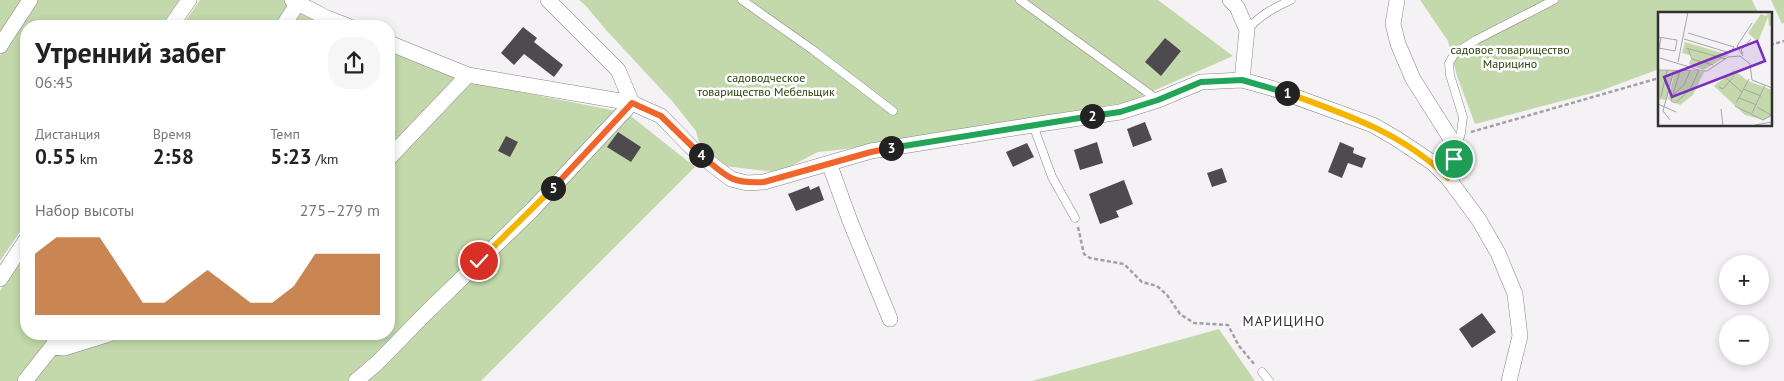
<!DOCTYPE html>
<html lang="ru">
<meta charset="utf-8">
<style>
body{margin:0;font-family:"PT Sans",sans-serif;background:#f6f6f6;color:#222;height:100vh;display:flex;flex-direction:column;font-size:19px;white-space:nowrap}
*{box-sizing:border-box;margin:0}
p{font-size:16px;color:#767676}
.icon{flex:none;width:28px;height:28px;fill:none;stroke:currentColor;stroke-width:2;stroke-linecap:round;stroke-linejoin:round}
.map{position:relative;flex:1;overflow:hidden}
.panel{position:absolute;left:20px;top:20px;width:375px;height:320px;display:flex;flex-direction:column;background:#fff;border-radius:20px;box-shadow:0 2px 8px #0003}
.panel>*{flex:none}
.controls{position:absolute;left:1719px;top:255px;display:grid;gap:10px}
.controls a{display:grid;place-items:center;width:50px;height:50px;border-radius:50%;background:#fff;box-shadow:0 2px 8px #0003;font-size:25px}
.pin{position:absolute;display:grid;place-items:center;width:42px;height:42px;color:#fff;margin:-21px;border:2px solid #fff;border-radius:50%;box-shadow:0 1px 5px #0007}
.km{position:absolute;width:25px;height:25px;margin:-12px;border-radius:50%;background:#222;color:#fff;font-size:14px;line-height:25px;text-align:center}
.round{display:grid;place-items:center;flex:none;width:52px;height:52px;border-radius:20px;background:#f6f6f6}
.head{display:flex;align-items:center;justify-content:space-between;height:85px;padding:0 15px}
h1{font-size:28px;font-weight:700;line-height:38px}
.stats{display:grid;grid-template-columns:repeat(3,1fr);gap:8px;height:85px;padding:5px 15px}
.stats div{display:grid;align-content:center}
.stats b{font-size:21px;font-weight:700}
.stats small{font-size:14px;font-weight:400}
.stats p{font-size:14px}
.chart{height:140px;padding:10px 15px}
.chart p{display:flex;justify-content:space-between}
.chart svg{width:100%;height:90px;margin-top:5px;fill:#b45309;opacity:.7}
.map>svg:first-child{display:block}
.green{fill:#c3d9ab}
.building{fill:#4d4b4d}
.lines{fill:none;stroke-linecap:round;stroke-linejoin:round}
.lane-casing{stroke:#878587;stroke-width:9}
.street-casing{stroke:#878587;stroke-width:16}
.path{stroke:#a2a0a2;stroke-width:2.5;stroke-dasharray:4 2.5;stroke-linecap:butt}
.lane{stroke:#fff;stroke-width:8}
.street{stroke:#fff;stroke-width:15}
.split-1-casing{stroke:#fff;stroke-width:10}
.split-2-casing{stroke:#fff;stroke-width:10}
.split-3-casing{stroke:#fff;stroke-width:10}
.split-4-casing{stroke:#fff;stroke-width:10}
.split-5-casing{stroke:#fff;stroke-width:10}
.split-6-casing{stroke:#fff;stroke-width:10}
.split-1{stroke:#f5b400;stroke-width:6}
.split-2{stroke:#22a559;stroke-width:6}
.split-3{stroke:#22a559;stroke-width:6}
.split-4{stroke:#f0652b;stroke-width:6}
.split-5{stroke:#f0652b;stroke-width:6}
.split-6{stroke:#f5b400;stroke-width:6}
.labels{text-anchor:middle;stroke-width:5;stroke-linejoin:round;paint-order:stroke}
.park-label{font-size:12px;fill:#2c400d;stroke:#fff}
.neighbourhood-label{font-size:14px;letter-spacing:1px;fill:#323132;stroke:#fff}
.inset-road{fill:none;stroke:#a7a5a7;stroke-width:1}
.view{fill:#7b2cbf;fill-opacity:0.15;stroke:#7b2cbf;stroke-width:2.5}
.inset-edge{fill:none;stroke:#323132;stroke-width:2.5}
</style>
<div class="map">
<svg width="1784" height="381" viewBox="0 0 1784 381">
<rect width="100%" height="100%" fill="#f5f2f5"/>
<!-- green -->
<path class="green" d="M0 0H25L0 39Z
M37 0H179L161 26H26V223L0 261V56Z
M200 0H286L347 26H182Z
M579 0H1158L1233 56 1128 102 846 149 818 152 787 168 774 172 723 166 700 146 696 131 672 101 606 30 586 6Z
M1420 0H1752L1759 14H1659V69L1600 91 1475 124 1457 76 1448 41Z
M1771 0H1784V23L1782 24Z
M389 45 480 84 627 113 695 167 481 381H0V291L26 253V334H389Z
M1219 329 1255 381H1032Z"/>
<!-- building -->
<path class="building" d="M523 27 537 38 534 42 563 65 554 77 524 54 514 65 501 53Z
M1165 38 1181 51 1161 76 1145 62Z
M1145 122 1152 140 1133 147 1127 129Z
M618 132 641 147 631 162 607 147Z
M506 136 518 142 510 157 498 151Z
M1097 142 1103 163 1080 170 1074 150Z
M1340 142 1354 148 1353 153 1366 158 1362 168 1348 163 1342 178 1328 172Z
M1027 143 1034 157 1013 167 1006 152Z
M1222 168 1227 182 1212 187 1207 173Z
M1124 180 1133 204 1116 211 1119 217 1100 224 1089 194Z
M809 186 810 190 819 186 824 200 796 211 788 194Z
M1482 313 1496 332 1472 348 1459 329Z"/>
<g class="lines">
<!-- lane casing -->
<g class="lane-casing">
<path id="lane" d="M742 0 813 50 893 111
M1020 0 1158 100
M1247 30C1260 15 1274 8 1291 0
M1033 125 1052 177 1075 218
M1457 147 1461 133 1463 117 1450 75 1449 63 1455 53 1476 40 1554 0
M1262 372 1269 381"/>
</g>
<!-- street casing -->
<g class="street-casing">
<path id="street" d="M292 0 327 18 348 26
M1230 0 1237 7 1247 30 1242 80
M1397 0 1393 24 1398 44 1413 79 1456 147 1448 178
M171 26 189 0
M283 26 298 3
M389 43 468 75 632 103 661 116 697 153 731 179 747 183 764 182 871 151 1033 125 1120 112 1158 100 1201 82 1242 80 1271 88 1373 125 1397 139 1433 163 1448 178 1479 220 1498 253 1515 294 1520 336 1509 381
M0 46 30 0
M389 158 468 75
M829 163 850 221 890 319
M0 279 26 240
M52 347 64 348 109 334
M25 381 52 347 60 334
M356 381 377 363 426 313 533 209 632 103 618 70 548 0"/>
</g>
<!-- path -->
<path class="path" d="M1770 45 1784 41
M1471 132 1659 78
M1078 227 1084 254 1090 258 1124 264 1142 282 1157 286 1167 295 1180 314 1194 323 1228 325 1239 346 1255 365"/>
<!-- lane -->
<use href="#lane" class="lane"/>
<!-- street -->
<use href="#street" class="street"/>
</g>
<g class="lines">
<!-- split-1 casing -->
<g class="split-1-casing">
<path id="split-1" d="M1287 93C1345 114 1403 133 1448 178L1454 159"/>
</g>
<!-- split-2 casing -->
<g class="split-2-casing">
<path id="split-2" d="M1092 116 1120 112 1158 100 1201 82 1242 80 1287 93"/>
</g>
<!-- split-3 casing -->
<g class="split-3-casing">
<path id="split-3" d="M891 148 1092 116"/>
</g>
<!-- split-4 casing -->
<g class="split-4-casing">
<path id="split-4" d="M701 155C726 176 730 184 764 182L871 152 891 148"/>
</g>
<!-- split-5 casing -->
<g class="split-5-casing">
<path id="split-5" d="M553 188 632 103 661 116 701 155"/>
</g>
<!-- split-6 casing -->
<g class="split-6-casing">
<path id="split-6" d="M479 261 553 188"/>
</g>
<!-- split-1 -->
<use href="#split-1" class="split-1"/>
<!-- split-2 -->
<use href="#split-2" class="split-2"/>
<!-- split-3 -->
<use href="#split-3" class="split-3"/>
<!-- split-4 -->
<use href="#split-4" class="split-4"/>
<!-- split-5 -->
<use href="#split-5" class="split-5"/>
<!-- split-6 -->
<use href="#split-6" class="split-6"/>
</g>
<g class="labels">
<!-- park labels -->
<g class="park-label">
<text x="1510" y="54">садовое товарищество<tspan x="1510" dy="14">Марицино</tspan></text>
<text x="766" y="82">садоводческое<tspan x="766" dy="14">товарищество Мебельщик</tspan></text>
</g>
<!-- neighbourhood labels -->
<g class="neighbourhood-label">
<text x="1284" y="326">МАРИЦИНО</text>
</g>
</g>
<!-- overview -->
<g transform="translate(1658 12)">
<rect width="114" height="114" fill="#f5f2f5"/>
<path d="M110 1 114 3V13L111 14 110 5 100 30 90 21 103 2 108 4ZM27 30 71 43 45 58 31 52 34 44 24 41ZM0 58 16 59 9 88 0 87ZM76 58 90 69 114 78V103L106 108 87 103 56 74ZM17 59 46 60 35 83 22 93 10 87Z" fill="#c3d9ab"/>
<path class="inset-road" d="M30 21 76 35 72 41M0 25 19 28 17 39 1 36M26 27 72 41M28 36 68 47M30 37 34 47 55 53M0 42 3 26M85 42 83 38 93 27M85 44 79 34 94 11M2 46 41 58 32 78 17 91 13 89 22 59M20 50 30 0M0 58 49 59 70 45 82 44 92 52 94 68 114 76M67 65 84 80M61 75 65 77 76 64M85 77 103 84M16 82 26 73 32 59M3 85 9 58M81 86 99 93M78 91 91 67M0 92 18 100M77 94 105 108 114 103M99 95 113 103M63 97 65 114M94 101 107 73M12 108 5 99 16 58M97 113 114 110"/>
<path class="view" d="M99 29 107 49 14 85 6 65Z"/>
<rect width="114" height="114" class="inset-edge"/>
</g>
</svg>
<div class="controls">
<a>+</a>
<a>−</a>
</div>
<div class="pin" style="left:1454px;top:159px;background:#1e9e55"><svg class="icon" aria-label="arrive" viewBox="0 0 24 24"><path d="M6 21V4h12l-3 4 3 4H6"/></svg></div>
<div class="pin" style="left:479px;top:261px;background:#d93025"><svg class="icon" aria-label="check" viewBox="0 0 24 24"><path d="M5 12l5 5 9-10"/></svg></div>
<b class="km" style="left:1287px;top:93px">1</b>
<b class="km" style="left:1092px;top:116px">2</b>
<b class="km" style="left:891px;top:148px">3</b>
<b class="km" style="left:701px;top:155px">4</b>
<b class="km" style="left:553px;top:188px">5</b>
<section class="panel">
<div class="head"><div><h1>Утренний забег</h1><p>06:45</p></div><a class="round"><svg class="icon" aria-label="share" viewBox="0 0 24 24"><path d="M12 15V3M7 8l5-5 5 5M5 13v7h14v-7"/></svg></a></div>
<div class="stats">
<div><p>Дистанция</p><b>0.55<small> km</small></b></div>
<div><p>Время</p><b>2:58</b></div>
<div><p>Темп</p><b>5:23<small> /km</small></b></div>
</div>
<div class="chart"><p><span>Набор высоты</span>275–279 m</p>
<svg viewBox="0 0 160 44" preserveAspectRatio="none"><path d="M0 44V14L10 6L20 6L30 6L40 22L50 38L60 38L70 30L80 22L90 30L100 38L110 38L120 30L130 14L140 14L150 14L160 14V44z"/></svg>
</div>
</section>
</div>
